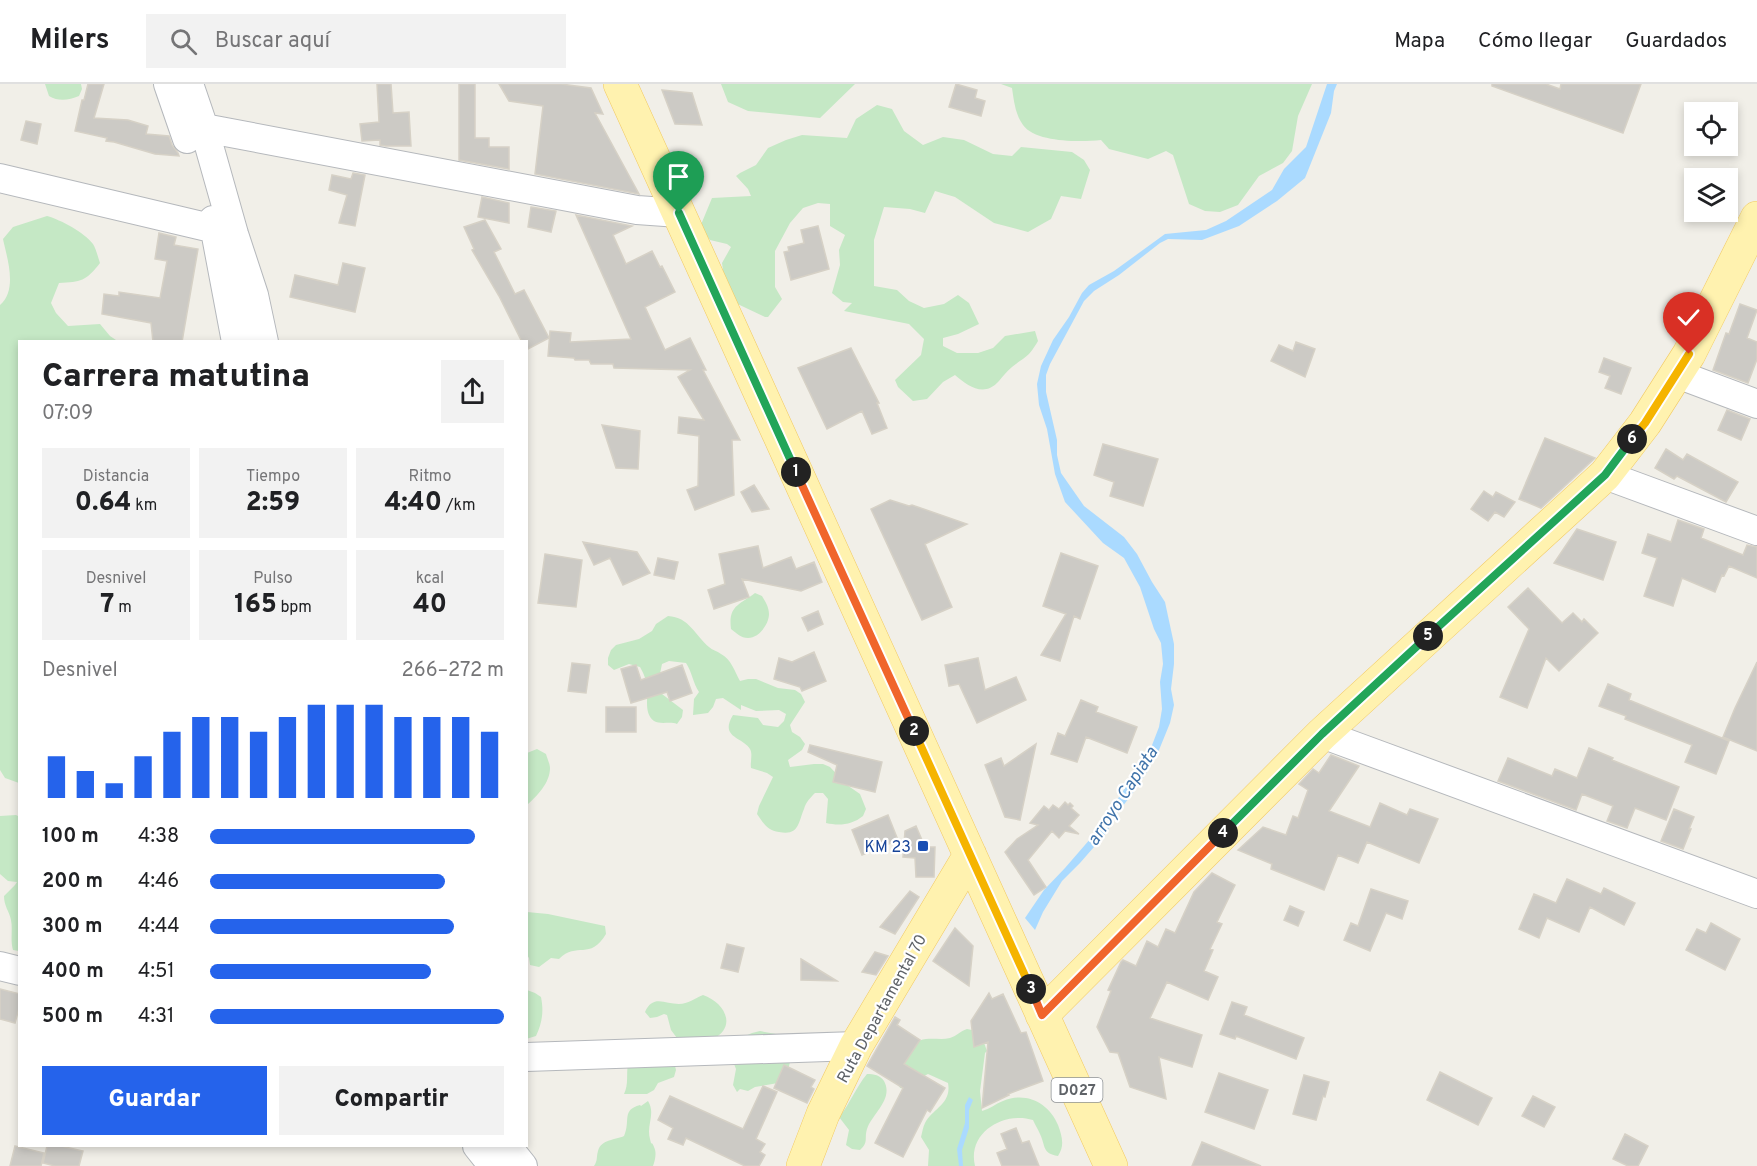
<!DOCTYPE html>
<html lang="es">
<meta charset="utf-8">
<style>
body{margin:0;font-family:Overpass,sans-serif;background:#f2f2f2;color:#202124;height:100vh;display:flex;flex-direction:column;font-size:22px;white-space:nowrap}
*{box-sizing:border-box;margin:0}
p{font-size:20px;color:#757577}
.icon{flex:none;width:33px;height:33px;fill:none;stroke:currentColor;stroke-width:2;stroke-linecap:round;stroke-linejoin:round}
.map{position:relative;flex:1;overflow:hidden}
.sheet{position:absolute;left:18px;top:256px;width:510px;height:807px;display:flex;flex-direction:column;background:#fff;border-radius:0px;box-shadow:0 3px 9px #0003}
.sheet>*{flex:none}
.tools{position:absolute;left:1684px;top:18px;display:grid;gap:12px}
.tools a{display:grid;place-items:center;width:54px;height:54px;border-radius:0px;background:#fff;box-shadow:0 3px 9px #0003;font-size:30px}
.pin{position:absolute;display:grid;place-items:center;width:51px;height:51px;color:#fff;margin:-62px -26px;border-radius:50% 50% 50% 0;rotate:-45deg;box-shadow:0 0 6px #0007}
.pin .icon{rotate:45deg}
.km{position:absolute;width:30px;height:30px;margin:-15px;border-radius:50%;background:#222;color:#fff;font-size:16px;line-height:30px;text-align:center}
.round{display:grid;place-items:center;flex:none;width:63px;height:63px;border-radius:0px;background:#f2f2f2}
.head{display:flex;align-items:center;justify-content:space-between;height:102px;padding:0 24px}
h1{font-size:33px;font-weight:800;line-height:45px}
.metrics{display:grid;grid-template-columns:repeat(3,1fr);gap:9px;height:102px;padding:6px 24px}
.metrics div{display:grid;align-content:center;border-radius:0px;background:#f2f2f2;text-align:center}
.metrics b{font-size:26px;font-weight:800}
.metrics small{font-size:16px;font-weight:400}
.metrics p{font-size:16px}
.chart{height:168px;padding:12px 24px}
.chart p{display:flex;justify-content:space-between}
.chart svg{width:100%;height:108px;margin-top:6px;stroke:#2563eb;stroke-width:6}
.cta{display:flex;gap:12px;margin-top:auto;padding:12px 24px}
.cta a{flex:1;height:69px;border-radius:0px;background:#2563eb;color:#fff;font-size:24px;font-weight:800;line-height:69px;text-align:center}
.cta a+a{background:#f2f2f2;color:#202124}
ul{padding:0 24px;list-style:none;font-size:20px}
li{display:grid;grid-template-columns:96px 72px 1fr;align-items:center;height:45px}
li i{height:15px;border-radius:8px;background:#2563eb}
header{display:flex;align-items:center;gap:36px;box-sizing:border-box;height:84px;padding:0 30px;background:#fff;border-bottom:2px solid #e0e0e0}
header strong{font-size:28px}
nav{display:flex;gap:33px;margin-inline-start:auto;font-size:21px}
.search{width:420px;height:54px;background:#f2f2f2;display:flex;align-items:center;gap:15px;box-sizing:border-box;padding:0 21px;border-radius:0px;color:#757577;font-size:22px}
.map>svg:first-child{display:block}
.green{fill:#c5e8c5}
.water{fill:#aadaff}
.building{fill:#cccac5;stroke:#d6d1c6;stroke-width:1.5}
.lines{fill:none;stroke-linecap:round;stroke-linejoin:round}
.minor-casing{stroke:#b5b8bc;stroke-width:30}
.major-casing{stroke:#f2c960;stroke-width:34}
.minor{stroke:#fff;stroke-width:28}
.major{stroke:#fff2af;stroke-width:33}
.split-1-casing{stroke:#fff;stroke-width:12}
.split-2-casing{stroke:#fff;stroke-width:12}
.split-3-casing{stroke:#fff;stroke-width:12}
.split-4-casing{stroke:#fff;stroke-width:12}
.split-5-casing{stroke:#fff;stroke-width:12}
.split-6-casing{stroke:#fff;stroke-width:12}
.split-7-casing{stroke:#fff;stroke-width:12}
.split-1{stroke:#22a559;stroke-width:8}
.split-2{stroke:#f0652b;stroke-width:8}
.split-3{stroke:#f5b400;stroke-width:8}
.split-4{stroke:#f0652b;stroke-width:8}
.split-5{stroke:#22a559;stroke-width:8}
.split-6{stroke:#22a559;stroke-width:8}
.split-7{stroke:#f5b400;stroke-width:8}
.transit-dot{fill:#1a4fb4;stroke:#fff;stroke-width:2}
.labels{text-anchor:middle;stroke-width:4.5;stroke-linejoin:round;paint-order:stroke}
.shield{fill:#fff;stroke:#8f9295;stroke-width:1.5}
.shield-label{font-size:15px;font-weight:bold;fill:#5f6368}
.transit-label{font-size:16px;fill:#164399;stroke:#fff;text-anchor:end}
.street-label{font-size:16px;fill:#5f6368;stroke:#fff}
.water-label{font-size:18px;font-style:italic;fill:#4174aa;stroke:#fff}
</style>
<header>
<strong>Milers</strong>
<div class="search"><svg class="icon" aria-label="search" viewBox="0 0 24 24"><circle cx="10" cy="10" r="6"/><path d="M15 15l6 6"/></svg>Buscar aquí</div>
<nav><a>Mapa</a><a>Cómo llegar</a><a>Guardados</a></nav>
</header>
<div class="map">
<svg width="1757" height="1082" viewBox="0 0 1757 1082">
<rect width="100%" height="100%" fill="#f1efe8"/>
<!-- green -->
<path class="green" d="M45 0H81L82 5 79 12C69 16 59 18 49 12Z
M721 0H855L820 34 748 27 728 18Z
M1001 0H1312L1298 32 1292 67 1283 79 1259 92 1238 121 1220 128 1205 127 1189 120 1173 71 1166 67 1148 75 1109 65 1101 56C1081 58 1036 59 1023 41 1015 30 1014 17 1012 4Z
M877 21 892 25 904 47 923 61 943 53 964 56 993 70 1012 72 1021 63 1072 68 1084 76 1090 86 1081 115 1061 112 1051 135 1028 148 994 139 955 113 935 107 925 129 910 125 884 123 874 156V202L897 206 909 217 924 224 944 220 958 211 969 219 979 240 958 250 943 254V262L957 269H978L993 264 1005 252 1035 247 1038 257C1028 274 1026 272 1012 283 1007 287 1003 292 999 297 984 314 968 302 955 291L943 298 927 315 913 317 898 303 895 296 921 271 924 255 909 240 844 227 852 219 843 218 832 209 840 181 839 166 845 151 830 142V120L818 119 803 124 790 139 775 167V203L782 215 768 233H765L727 215 722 179 731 163 727 160 710 156 700 143 712 114 751 112 748 105 736 92 740 89 756 81 768 64 786 56 802 51 847 54 856 35Z
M47 132C61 136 84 148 93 160 96 165 98 173 100 179 86 197 81 198 59 199L51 219 56 229 68 242 100 240 110 252 119 258H20L19 699 5 694 0 686V221C18 206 7 174 3 155L13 143Z
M755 509 762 512C765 517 769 523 769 530 769 540 759 554 748 554 741 554 736 549 731 545 728 522 739 521 755 509Z
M668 532C689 533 695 551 709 563 712 566 717 567 721 570 731 575 735 588 740 597L748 595H756L778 604 795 606 801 610 805 618 790 641 792 648 800 653 805 660 802 666 788 676 790 683 814 680H823L830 683 847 701 860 710 866 725 863 732C852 741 839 742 826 739L828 715 823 709H815C810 714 806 718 804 725 798 739 799 752 779 748 768 747 763 739 757 730L759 722 773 693 767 689 751 684C750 678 753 670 750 665 743 653 719 654 733 631L758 634 763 641 778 643 784 637 786 630 779 626 756 627 741 621V626L723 614 716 615 713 623 708 629 693 631 694 615 699 608C693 599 692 588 686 579L669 577 662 580 657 604 662 610 683 626 682 633 677 640C670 637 661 641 654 637 644 630 648 615 647 606 647 597 644 590 640 583L629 580 614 586 608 581V574L611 566 616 561 639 555 652 547 656 540Z
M537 665 546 670C547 674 550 680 550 684 550 699 537 712 527 721V669Z
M16 731 20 733 19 867 13 866C10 855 13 846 11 836 9 827 4 822 4 812L15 801 17 798 8 797 0 790V732Z
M527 828 548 830 605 842 606 850C590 877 577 857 559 875L551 874 539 883 530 881 529 874 527 871Z
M527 906 535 909 541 913C544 928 542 939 536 952L526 955Z
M703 911C724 918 738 942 713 955 704 959 690 958 680 958L671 946 667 931 664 930 657 933 650 934 645 928C653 910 665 920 679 920 688 920 695 914 703 911Z
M967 945C981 947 983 955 987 967L985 969 980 1007 982 1027C990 1025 995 1020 1003 1017 1026 1007 1049 1019 1058 1041 1062 1052 1065 1062 1058 1072 1042 1069 1046 1063 1040 1050 1038 1045 1035 1041 1033 1036 1003 1027 967 1049 975 1082H928L929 1066 921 1053C922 1049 923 1043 925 1039 932 1025 952 1020 948 999L928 990 918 995 907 1005 900 1004 897 997C903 984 908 956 926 955 934 954 942 956 950 954 957 952 960 947 967 945Z
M760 947 776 950 783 956 790 978 788 986 778 999 755 1003 748 1007 740 1005 737 1008 733 1001 736 985 730 970 736 956 752 949Z
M674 978 676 986 674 993 658 999 654 1006 647 1010H624C629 1000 626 990 628 980Z
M867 990C874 990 880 991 884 997 894 1015 872 1030 867 1045 864 1055 869 1058 860 1066L852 1065 846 1061 849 1046 839 1033C850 1020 856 1003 867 990Z
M648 1017C656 1030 646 1041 650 1055 652 1064 651 1055 654 1063 657 1069 655 1076 653 1082H594C598 1076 596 1074 598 1067 601 1055 616 1056 624 1052 631 1037 621 1026 640 1021L641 1022Z"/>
<!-- water -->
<path class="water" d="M1327 0H1337L1334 7 1331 29 1305 94 1277 117 1239 142 1202 156 1168 155 1160 159 1119 191 1094 207 1084 217 1050 280 1046 291V308L1057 356V371L1061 389 1084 422 1124 453 1137 470 1152 498 1165 518 1174 560V580L1171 605 1174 621 1170 639 1159 666 1148 686 1135 706 1113 735 1107 748 1080 779 1062 797 1043 828 1035 846 1025 834 1044 806 1065 784 1091 754 1149 669 1159 643 1162 625 1160 598 1163 580 1161 559 1154 545 1140 503 1124 474 1103 459 1065 418 1055 390 1047 345 1039 321 1037 300 1041 282 1053 256 1069 233 1082 209 1089 201 1114 187 1165 150 1206 146 1226 137 1272 106 1284 85 1306 63Z
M969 1013 973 1016 969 1026V1044L962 1066 963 1082H959L957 1065 965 1039V1021Z"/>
<!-- building -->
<path class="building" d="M88 0H104L94 34 128 36 148 42 146 50 169 52 172 61 178 69 179 72 155 70 114 58 106 57 107 54 75 47 82 16H84Z
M377 0H391L393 29 409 28 411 62H386L380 61V56L362 57 360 40 379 38Z
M459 0H475V54H489V63H509V85L459 76Z
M499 0H561L591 4 603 30 595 29 639 110 535 90 543 22 509 17Z
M956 0 977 6 975 14 985 17 981 32 949 23Z
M1492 0H1546L1560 5 1561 0H1641L1623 49 1492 2Z
M662 6 692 9 702 41 675 40Z
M26 37 41 40 37 60 21 56Z
M353 89 365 91 355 142 339 139 347 111 329 106 332 91 351 95Z
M482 113 509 119V139L478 133Z
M531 123 556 127 551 148 528 143Z
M576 131 632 142 613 151 626 180 652 167 660 183 662 182 675 208 645 223 665 266 690 254 706 286H703L740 356H732L734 411 695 426 687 406 698 402 699 352 678 349 679 333 704 336 678 293 690 286 614 284 613 280H591L589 276H575L574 274 548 272 550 247 571 249 570 258 631 255Z
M485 136 501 165 494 168 515 210 524 206 549 254 526 266V258H522L499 212 472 166 474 165 464 143Z
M818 142 829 185 791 196 784 168 789 167 788 163 804 159 801 146Z
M159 149 176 153 174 161 198 165 182 258H153L151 239 102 230 104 210 119 212V208L160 214 167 177 155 175Z
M343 179 365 184 355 228 290 213 295 191 338 201Z
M1740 220 1757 226 1747 254 1757 258V275L1748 299 1713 286 1726 249 1729 250Z
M1296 258 1315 265 1305 293 1271 277 1279 261 1293 267Z
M851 264 879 319H877L887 344 872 350 862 327 827 345 798 284Z
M1604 274 1631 284 1621 310 1605 304 1610 292 1599 288Z
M1727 326 1750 335 1741 356 1718 346Z
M602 341 640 347 638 385 616 384Z
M1545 354 1595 374 1541 424 1519 415Z
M1103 360 1158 375 1143 422 1110 412 1114 398 1094 391Z
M1666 365 1683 376 1687 370 1738 398 1726 418 1677 392 1674 395 1655 384Z
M754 401 769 425 752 428 741 408Z
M1484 407 1493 413 1496 408 1515 418 1504 433 1495 428 1488 437 1471 425Z
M890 416 909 422 912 421 967 440 925 460 952 523 922 536 871 425Z
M1678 436 1704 445 1701 454 1743 471 1747 461 1757 463V494L1729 482 1724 492 1722 491 1715 508 1682 494 1673 522 1644 512 1657 474 1642 469 1648 450 1671 458Z
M1577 445 1616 458 1603 496 1554 479Z
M583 458 637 468 650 489 623 501 610 474 594 481Z
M758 462 763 484 791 473 796 485 814 478 822 498 801 507 742 495 749 513 714 525 708 506 725 500 719 470Z
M1061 469 1098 482 1080 535 1074 532 1060 577 1041 571 1066 530 1043 522Z
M545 470 582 476 576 523 538 519Z
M658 474 678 478 674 495 654 491Z
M1528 504 1562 539 1573 529 1582 538 1584 535 1598 549 1559 587 1546 574 1527 624 1500 613 1529 545 1508 523Z
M818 527 823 540 808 547 802 534Z
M814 568 826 597 802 607 800 603 774 595 779 574 792 578Z
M978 574 985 606 1016 593 1026 616 977 639 959 600 949 602 945 581Z
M1757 578V667L1723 653 1735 624Z
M572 579 590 581 586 609 568 607Z
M636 581 641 596 682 581 692 609 670 617 667 608 631 619 621 585Z
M1608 600 1631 610 1629 616 1729 657 1716 690 1685 678 1692 661 1625 635 1626 632 1599 622Z
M1081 616 1098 623 1096 628 1137 643 1127 669 1086 653 1077 678 1051 670 1058 649 1065 652Z
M606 623H636V648H606Z
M1036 660 1020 736 1005 733 985 681 1001 674 1004 682Z
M810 661 882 678 875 708 833 698 837 681 808 668Z
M1589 664 1613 674 1612 676 1679 703 1666 736 1635 724 1627 744 1607 737 1613 722 1582 710 1576 726 1498 697 1508 674 1552 692 1555 685 1577 694Z
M1331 671 1359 682 1329 727 1370 743 1380 719 1407 731 1410 725 1438 735 1419 779 1367 758 1358 779 1338 771 1324 806 1271 785 1272 780 1238 766 1263 743 1286 751 1293 732 1298 734 1308 706 1299 700 1313 685 1319 689Z
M1065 718 1068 721 1070 719 1073 722 1071 724 1079 731 1069 742 1079 750 1065 747 1059 754 1052 747 1028 776 1046 803 1034 811 1005 768 1017 755 1038 741 1030 739 1044 722 1049 726 1053 721 1059 725Z
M1674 725 1694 733 1689 745H1691L1683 765 1661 757Z
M888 731 898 756 862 771 852 746Z
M916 742 925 763H935L934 793H916L915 774 903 773 905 747Z
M1212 789 1235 801 1217 838 1222 840 1210 865 1213 866 1204 887 1218 893 1208 916 1167 898 1150 934 1202 951 1192 983 1159 973 1166 1015 1130 1003 1118 969 1110 968 1097 943 1111 907 1108 906 1121 878 1123 876 1136 882 1147 857 1158 863 1166 845 1175 849 1194 808Z
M1567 795 1601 810 1604 804 1635 819 1624 841 1590 823 1579 848 1547 834 1539 854 1519 845 1534 810 1556 819Z
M1371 805 1408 817 1402 835 1386 829 1370 867 1344 856 1351 839 1358 842Z
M910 807 919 813 895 850 880 843Z
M1290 822 1304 828 1298 842 1284 836Z
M1711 839 1740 855 1725 886 1686 866 1697 845 1706 849Z
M955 844 973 862 969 902 933 877Z
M727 860 744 864 738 888 721 884Z
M875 868 888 872 876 891 862 888Z
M801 875 837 897 801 896Z
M0 905 20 910V921L15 939 0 935Z
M989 909 992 915 1003 910 1021 949 1026 948 1043 997 1008 1010 1009 1011 982 1024 988 958 974 963 971 937Z
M1232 918 1247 923 1244 931 1304 954 1296 975 1236 952 1235 955 1220 950Z
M895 933 900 936 897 941 920 956 904 980 945 1004 930 1028 927 1026 903 1073 875 1059 903 1004 867 982Z
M784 981 815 996 811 1003 814 1005 807 1019 774 1004Z
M1440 988 1492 1014 1478 1041 1427 1016Z
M1219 989 1268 1006 1254 1045 1205 1028Z
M1304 991 1329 998 1325 1013 1323 1012 1316 1036 1293 1030Z
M763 1002 777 1008 756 1055 765 1060 760 1068 765 1071 759 1082H745L686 1054 683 1061 668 1055 673 1044 658 1036 670 1012 743 1045Z
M1533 1012 1555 1023 1544 1043 1522 1032Z
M1016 1044 1022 1059 1029 1057 1039 1082H1002L997 1069 1007 1065 1001 1050Z
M1625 1050 1648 1062 1638 1082H1628L1613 1075Z
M1202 1058 1261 1082H1192Z
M15 1062 44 1069 41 1082H10Z
M47 1062H61L83 1067 79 1082H55L43 1079Z"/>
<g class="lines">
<!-- minor casing -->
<g class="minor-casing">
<path id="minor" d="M168 0 187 55
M189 0 204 44 234 150 254 211 264 258
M204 44 637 126 679 129
M0 94 232 149
M213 136 236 258
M1677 290 1757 320
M1605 391 1757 447
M1322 650 1757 810
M0 882 20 887
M526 973 856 962
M477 1062 493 1082
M507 1062 523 1082"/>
</g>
<!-- major casing -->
<g class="major-casing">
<path id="major" d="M620 0 1111 1082
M1042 931 1322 650 1605 391 1645 339 1689 270 1757 134
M803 1082 823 1030 856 962 970 771"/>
</g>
<!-- minor -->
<use href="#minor" class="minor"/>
<!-- major -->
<use href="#major" class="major"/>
</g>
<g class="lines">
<!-- split-1 casing -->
<g class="split-1-casing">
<path id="split-1" d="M679 129 796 388"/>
</g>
<!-- split-2 casing -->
<g class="split-2-casing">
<path id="split-2" d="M796 388 914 647"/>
</g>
<!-- split-3 casing -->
<g class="split-3-casing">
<path id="split-3" d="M914 647 1031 905"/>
</g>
<!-- split-4 casing -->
<g class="split-4-casing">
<path id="split-4" d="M1031 905 1042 931 1223 749"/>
</g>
<!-- split-5 casing -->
<g class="split-5-casing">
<path id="split-5" d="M1223 749 1322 650 1428 552"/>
</g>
<!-- split-6 casing -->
<g class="split-6-casing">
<path id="split-6" d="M1428 552 1605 391 1632 355"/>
</g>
<!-- split-7 casing -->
<g class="split-7-casing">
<path id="split-7" d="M1632 355 1645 339 1689 270"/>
</g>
<!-- split-1 -->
<use href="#split-1" class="split-1"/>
<!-- split-2 -->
<use href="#split-2" class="split-2"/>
<!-- split-3 -->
<use href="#split-3" class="split-3"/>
<!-- split-4 -->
<use href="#split-4" class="split-4"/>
<!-- split-5 -->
<use href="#split-5" class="split-5"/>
<!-- split-6 -->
<use href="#split-6" class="split-6"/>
<!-- split-7 -->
<use href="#split-7" class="split-7"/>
</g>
<!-- markers -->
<rect class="transit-dot" x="917" y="756" width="12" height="12" rx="3"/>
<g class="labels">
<!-- shield labels -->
<rect class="shield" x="1051.5" y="994" width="51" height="24" rx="4.5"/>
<g class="shield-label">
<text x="1077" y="1011">D027</text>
</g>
<!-- transit labels -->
<g class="transit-label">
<text x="911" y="768">KM 23</text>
</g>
<!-- street labels -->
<g class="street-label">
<text transform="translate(881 924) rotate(-61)" y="6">Ruta Departamental 70</text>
</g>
<!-- water labels -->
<g class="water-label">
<text transform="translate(1122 712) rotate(-57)" y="6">arroyo Capiata</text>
</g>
</g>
</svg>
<div class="tools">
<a><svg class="icon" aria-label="locate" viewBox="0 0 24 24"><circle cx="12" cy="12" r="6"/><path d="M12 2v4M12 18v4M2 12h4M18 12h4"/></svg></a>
<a><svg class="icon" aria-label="layers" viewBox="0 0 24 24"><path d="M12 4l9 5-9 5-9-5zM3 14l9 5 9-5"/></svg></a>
</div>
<div class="pin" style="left:679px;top:129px;background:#1e9e55"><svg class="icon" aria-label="arrive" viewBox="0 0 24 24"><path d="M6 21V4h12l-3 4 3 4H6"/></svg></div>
<div class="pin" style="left:1689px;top:270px;background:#d93025"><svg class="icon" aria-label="check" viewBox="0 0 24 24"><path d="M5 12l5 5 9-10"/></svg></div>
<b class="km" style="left:796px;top:388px">1</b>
<b class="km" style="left:914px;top:647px">2</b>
<b class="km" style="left:1031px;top:905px">3</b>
<b class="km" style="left:1223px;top:749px">4</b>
<b class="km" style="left:1428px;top:552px">5</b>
<b class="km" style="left:1632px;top:355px">6</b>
<section class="sheet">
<div class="head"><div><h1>Carrera matutina</h1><p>07:09</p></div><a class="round"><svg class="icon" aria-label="share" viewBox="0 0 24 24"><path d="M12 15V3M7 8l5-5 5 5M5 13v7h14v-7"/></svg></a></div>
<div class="metrics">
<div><p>Distancia</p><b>0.64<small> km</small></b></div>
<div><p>Tiempo</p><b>2:59</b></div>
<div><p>Ritmo</p><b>4:40<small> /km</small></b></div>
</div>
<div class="metrics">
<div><p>Desnivel</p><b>7<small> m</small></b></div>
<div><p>Pulso</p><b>165<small> bpm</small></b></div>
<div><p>kcal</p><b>40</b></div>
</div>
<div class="chart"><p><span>Desnivel</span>266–272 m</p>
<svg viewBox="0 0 160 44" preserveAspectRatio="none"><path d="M5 44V27M15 44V33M25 44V38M35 44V27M45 44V17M55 44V11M65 44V11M75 44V17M85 44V11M95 44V6M105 44V6M115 44V6M125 44V11M135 44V11M145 44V11M155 44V17"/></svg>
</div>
<ul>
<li><b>100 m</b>4:38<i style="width:90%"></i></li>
<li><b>200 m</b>4:46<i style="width:80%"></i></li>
<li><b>300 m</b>4:44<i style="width:83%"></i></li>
<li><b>400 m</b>4:51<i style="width:75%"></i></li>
<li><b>500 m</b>4:31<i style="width:100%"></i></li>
</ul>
<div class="cta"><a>Guardar</a><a>Compartir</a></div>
</section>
</div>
